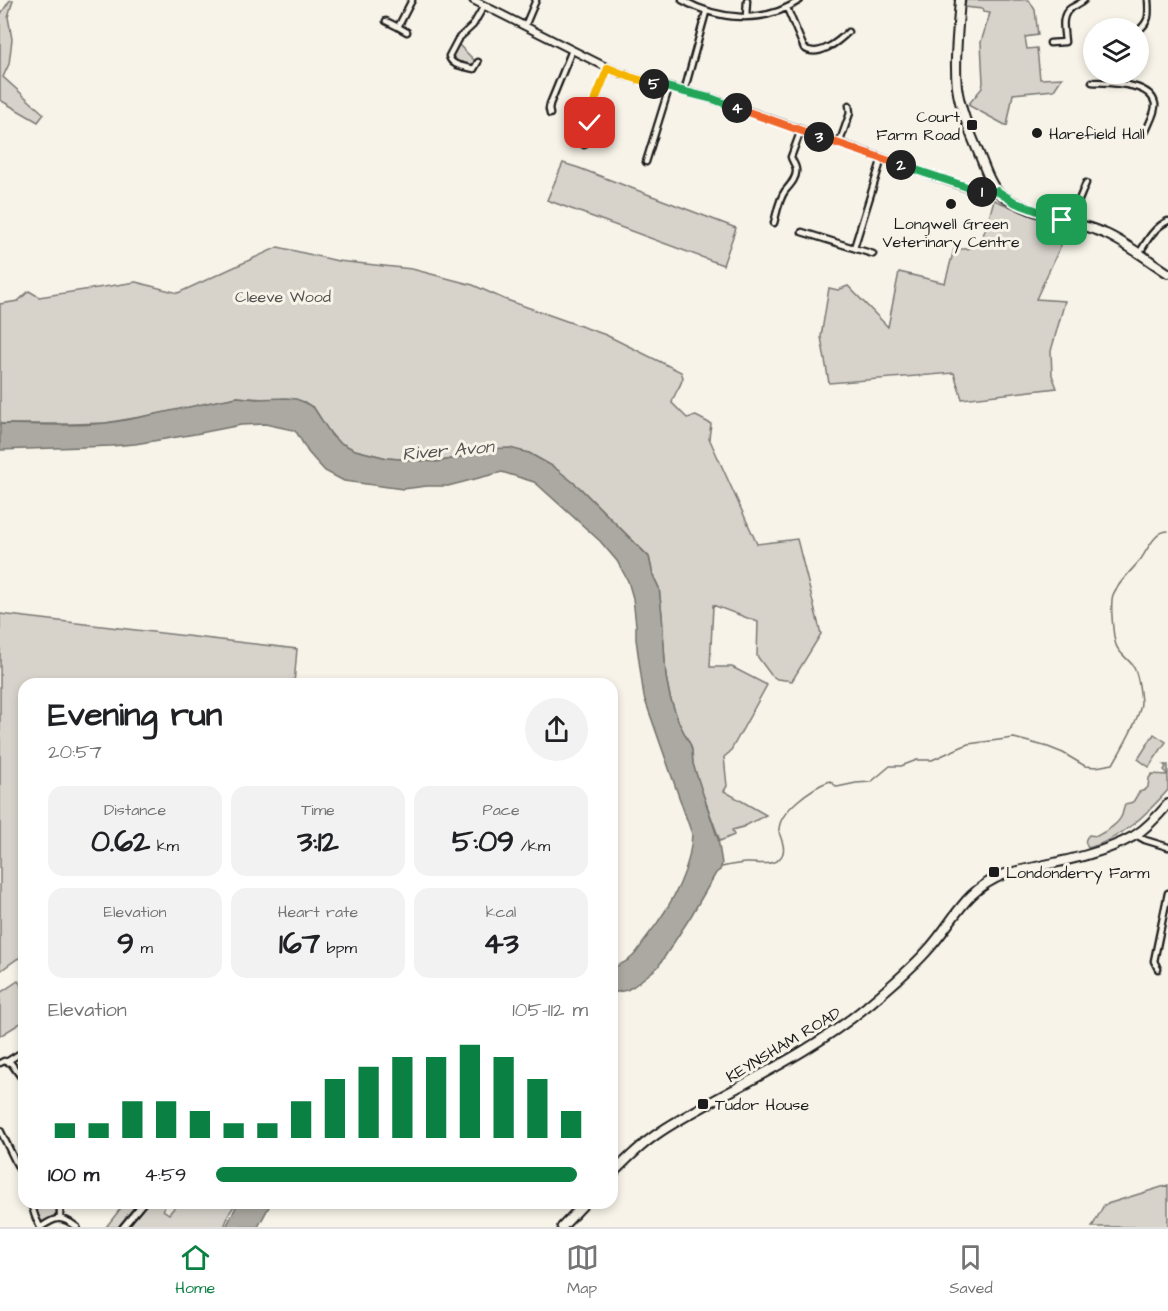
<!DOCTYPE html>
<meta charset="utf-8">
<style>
body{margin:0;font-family:"Architects Daughter",sans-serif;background:#f2f2f2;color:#202124;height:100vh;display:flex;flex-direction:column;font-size:22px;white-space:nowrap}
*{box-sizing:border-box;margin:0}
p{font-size:20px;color:#757577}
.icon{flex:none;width:33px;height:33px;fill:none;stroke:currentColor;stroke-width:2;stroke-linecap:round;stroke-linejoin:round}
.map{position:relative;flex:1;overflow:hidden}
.sheet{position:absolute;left:18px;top:678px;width:600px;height:531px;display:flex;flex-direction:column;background:#fff;border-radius:18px;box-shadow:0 3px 9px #0003}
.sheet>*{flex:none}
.controls{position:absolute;left:1083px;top:18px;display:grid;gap:12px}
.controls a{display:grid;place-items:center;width:66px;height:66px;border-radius:50%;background:#fff;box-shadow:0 3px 9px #0003;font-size:30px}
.pin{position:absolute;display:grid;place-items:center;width:51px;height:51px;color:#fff;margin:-26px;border-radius:12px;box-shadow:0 3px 9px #0006}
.km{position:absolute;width:30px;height:30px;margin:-15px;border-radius:50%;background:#222;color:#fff;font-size:16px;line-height:30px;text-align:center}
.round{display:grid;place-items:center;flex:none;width:63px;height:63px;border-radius:32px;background:#f2f2f2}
.headline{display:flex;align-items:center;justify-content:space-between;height:102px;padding:0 30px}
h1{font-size:33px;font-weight:800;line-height:45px}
.figures{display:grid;grid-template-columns:repeat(3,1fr);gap:9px;height:102px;padding:6px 30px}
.figures div{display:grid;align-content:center;border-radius:15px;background:#f2f2f2;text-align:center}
.figures b{font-size:30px;font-weight:800}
.figures small{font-size:16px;font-weight:400}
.figures p{font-size:16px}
.chart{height:168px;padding:12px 30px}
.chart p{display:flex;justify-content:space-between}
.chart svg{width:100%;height:108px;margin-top:6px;stroke:#0b8043;stroke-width:6}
ul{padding:0 30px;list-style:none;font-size:20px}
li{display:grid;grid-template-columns:96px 72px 1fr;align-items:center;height:45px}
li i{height:15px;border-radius:8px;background:#0b8043}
.tab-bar{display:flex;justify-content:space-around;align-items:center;height:84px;border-top:2px solid #e0e0e0;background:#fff;font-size:16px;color:#757577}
.tab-bar a{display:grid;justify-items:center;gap:3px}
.tab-bar .on{color:#0b8043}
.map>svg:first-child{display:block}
.green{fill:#d7d3cb;stroke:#7a7874;stroke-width:1.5}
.water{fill:#aca9a2;stroke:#72716c;stroke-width:1.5}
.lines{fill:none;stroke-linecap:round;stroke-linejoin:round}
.stream{stroke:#72716c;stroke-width:1.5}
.minor-casing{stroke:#1c1c1c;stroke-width:9}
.tertiary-casing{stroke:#1c1c1c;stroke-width:10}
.primary-casing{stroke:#1c1c1c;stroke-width:12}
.minor{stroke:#f7f3e8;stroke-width:4.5}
.tertiary{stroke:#f7f3e8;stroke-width:6}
.primary{stroke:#f7f3e8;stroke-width:8}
.split-1-casing{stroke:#fff;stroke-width:12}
.split-2-casing{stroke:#fff;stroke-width:12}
.split-3-casing{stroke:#fff;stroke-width:12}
.split-4-casing{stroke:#fff;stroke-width:12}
.split-5-casing{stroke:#fff;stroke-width:12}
.split-6-casing{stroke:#fff;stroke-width:12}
.split-7-casing{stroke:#fff;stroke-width:12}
.split-1{stroke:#22a559;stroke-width:8}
.split-2{stroke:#22a559;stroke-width:8}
.split-3{stroke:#f0652b;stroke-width:8}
.split-4{stroke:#f0652b;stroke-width:8}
.split-5{stroke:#22a559;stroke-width:8}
.split-6{stroke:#f5b400;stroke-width:8}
.split-7{stroke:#f5b400;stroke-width:8}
.poi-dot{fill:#1c1c1c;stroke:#f7f3e8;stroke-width:2}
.labels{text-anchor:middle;stroke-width:6;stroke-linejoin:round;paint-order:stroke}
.poi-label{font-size:16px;fill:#1c1c1c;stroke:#f7f3e8;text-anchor:start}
.park-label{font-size:16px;fill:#545351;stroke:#f7f3e8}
.street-label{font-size:16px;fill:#1c1c1c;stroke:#f7f3e8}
.water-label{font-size:18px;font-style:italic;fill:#565452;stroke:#f7f3e8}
</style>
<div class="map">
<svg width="1168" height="1227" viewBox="0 0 1168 1227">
<rect width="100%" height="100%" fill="#f7f3e8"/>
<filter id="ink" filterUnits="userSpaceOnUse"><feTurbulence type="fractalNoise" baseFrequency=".0167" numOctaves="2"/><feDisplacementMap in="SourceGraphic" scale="12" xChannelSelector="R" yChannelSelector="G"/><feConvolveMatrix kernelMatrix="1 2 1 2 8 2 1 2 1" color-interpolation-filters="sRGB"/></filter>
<g filter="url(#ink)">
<!-- green -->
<path class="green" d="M10 0H13L8 17 12 39 9 64 3 77 44 114 38 122 0 100V15Z
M966 0H1029L1035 10 1038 35 1025 37 1027 49 1037 48 1040 79 1062 78 1054 90 1013 94 1007 126 968 105 982 88 983 83 981 42 990 13 983 12 982 9 965 7Z
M458 44 475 61 473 65C467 66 457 63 453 59V55Z
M563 163 579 168 736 228 723 265 547 200Z
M994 200 1068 230 1036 299 1065 301 1051 351 1052 375 1057 388 962 399 954 373 829 383 821 337 829 288 838 290 848 286 888 327 899 272 945 283 954 249C960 249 967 250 973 247 985 242 990 212 994 200Z
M278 247 338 261 412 269 473 285 504 299 606 335 681 372 683 377C681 387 674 393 672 403L687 418 696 416 711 424 709 438 757 544 797 539 821 634 792 681 777 679 771 675 757 656 758 622 713 605 710 667H732L767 685 730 752 724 757 727 786 724 791 766 815 743 827 732 830 734 835 720 841 699 784 693 764 692 751 691 746 679 723 670 697 666 677 662 615 659 588 653 575 649 557 579 487 554 467 529 453 490 449H481L465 456 437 462 387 458 355 450 338 442 327 429 314 408 304 402 237 397 164 413 105 423 72 424H0V304L18 301 29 291 39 297 136 282 178 293Z
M0 614 297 649 294 684H24V956L17 959 0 971Z
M1154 734 1166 742 1149 767 1138 759Z
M1164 765H1168V790C1146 815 1121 839 1088 848 1085 842 1084 840 1089 835L1097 836C1106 831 1118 825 1122 815 1123 811 1124 808 1125 804L1133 802 1139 792 1145 790 1148 787 1149 778 1152 774 1167 775V773L1164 770 1166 767Z
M18 981 24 989V1021L0 1036V993Z
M1168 1185V1227H1092L1104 1205Z
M56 1203H59L55 1216 44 1222 39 1220 34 1210 54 1206Z
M125 1203H138L118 1227H106Z
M147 1203H167L163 1210 169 1214 178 1203H236L230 1212 224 1227H127Z"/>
<!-- water -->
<path class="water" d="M237 397 256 399 286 398 296 399 304 402 314 408 332 436 339 442 355 450 387 458 437 462 465 456 481 449 510 448 529 453 554 467 579 487 649 557 653 575 659 588 662 615 666 677 670 697 679 723 691 746 692 751 693 764 718 839 722 864 720 870 716 873 691 916 658 967 634 986 627 990 612 993V968C619 965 627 962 632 957 638 952 642 944 646 938 669 909 691 871 692 834L644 697 636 639V625L633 598 628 581 617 561 600 541 538 485 534 482 502 472 448 486H427L403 489 344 481 325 471 315 460 308 452 297 433 293 430 265 424 241 425 195 434 135 444 111 446 0 450V424C35 424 71 427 106 423 150 417 193 405 237 397Z
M238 1203H271L258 1227H226Z"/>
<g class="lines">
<!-- stream -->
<path class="stream" d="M722 867C729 865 737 864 745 863 755 862 772 867 780 858 788 849 780 839 779 831 778 811 813 787 830 781L837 787 856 783 871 782 890 766H901L917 760H932L968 744 1014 738 1048 747 1063 753 1085 766 1096 767 1113 764C1120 752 1141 715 1141 702 1140 692 1139 675 1133 666 1128 658 1119 654 1116 645 1113 637 1110 603 1113 595 1117 584 1133 569 1141 559 1148 549 1155 531 1168 531"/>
<!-- minor casing -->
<g class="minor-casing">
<path id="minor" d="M682 0C718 20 764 25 800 0
M787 8 804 48C818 58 838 42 848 32
M746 17 747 0
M386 21 398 27 412 0
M525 26 536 0
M398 27 407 32
M1138 31C1150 21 1149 15 1148 0
M1050 43 1065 42C1064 30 1060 15 1071 8 1076 5 1080 4 1084 0
M478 62 474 69C465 66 452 67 449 56L458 39 473 25 484 6
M1092 82C1108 83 1151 82 1155 104 1156 112 1149 123 1146 131
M1113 83 1114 74
M684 92 706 12
M550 114 549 109 550 104 572 50
M839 144 850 113 849 105
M584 145 594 105 608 68
M646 162 669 88
M1070 222 1086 183
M774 223C777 212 779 199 785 191 790 185 797 178 796 170 796 165 792 161 791 157L801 130
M802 232 873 254
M854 248 882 158
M1139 254C1146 242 1154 227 1168 221
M1136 835 1145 840 1168 847
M1158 969 1154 961 1168 893
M8 1061 24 1051
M0 1063 4 1061 11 1063 24 1081
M0 1130 24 1179
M31 1203 35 1216 40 1227
M60 1218V1209L63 1203
M41 1227C56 1217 61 1215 77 1227
M123 1227 143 1203"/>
</g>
<!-- tertiary casing -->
<g class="tertiary-casing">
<path id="tertiary" d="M473 0 608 68 630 77 713 99 976 191 981 193 997 191"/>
</g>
<!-- primary casing -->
<g class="primary-casing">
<path id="primary" d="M960 0C958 28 954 59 957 87 960 111 973 139 982 161 986 171 991 186 999 193 1030 216 1072 219 1106 234 1128 244 1148 260 1168 273
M612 1174C627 1159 642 1144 660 1132 676 1121 694 1112 711 1102 764 1073 819 1046 866 1007 886 990 908 972 926 952 955 921 962 891 1005 874 1048 863 1095 858 1134 836 1147 828 1158 816 1168 804
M562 1227 585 1203"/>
</g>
<!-- minor -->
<use href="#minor" class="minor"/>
<!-- tertiary -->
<use href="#tertiary" class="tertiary"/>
<!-- primary -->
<use href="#primary" class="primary"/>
</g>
</g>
<g class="lines" filter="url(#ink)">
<!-- split-1 casing -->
<g class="split-1-casing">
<path id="split-1" d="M982 192 997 191 1016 203 1062 220"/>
</g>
<!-- split-2 casing -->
<g class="split-2-casing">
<path id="split-2" d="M901 165 982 192"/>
</g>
<!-- split-3 casing -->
<g class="split-3-casing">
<path id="split-3" d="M819 137 901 165"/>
</g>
<!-- split-4 casing -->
<g class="split-4-casing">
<path id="split-4" d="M737 108 819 137"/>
</g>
<!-- split-5 casing -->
<g class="split-5-casing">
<path id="split-5" d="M654 84 713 99 737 108"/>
</g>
<!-- split-6 casing -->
<g class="split-6-casing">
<path id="split-6" d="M594 103 608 68 630 77 654 84"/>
</g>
<!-- split-7 casing -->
<g class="split-7-casing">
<path id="split-7" d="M590 123 594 103"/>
</g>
<!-- split-1 -->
<use href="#split-1" class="split-1"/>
<!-- split-2 -->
<use href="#split-2" class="split-2"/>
<!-- split-3 -->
<use href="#split-3" class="split-3"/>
<!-- split-4 -->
<use href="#split-4" class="split-4"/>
<!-- split-5 -->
<use href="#split-5" class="split-5"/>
<!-- split-6 -->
<use href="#split-6" class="split-6"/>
<!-- split-7 -->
<use href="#split-7" class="split-7"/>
</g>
<!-- markers -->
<g class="poi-dot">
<rect x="966" y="119" width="12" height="12" rx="3"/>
<circle cx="1037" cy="133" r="6"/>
<circle cx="951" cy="204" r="6"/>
<rect x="988" y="866" width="12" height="12" rx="3"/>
<rect x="697" y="1098" width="12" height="12" rx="3"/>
</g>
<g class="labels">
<!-- poi labels -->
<g class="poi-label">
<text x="960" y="122" text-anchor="end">Court<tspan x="960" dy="18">Farm Road</tspan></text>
<text x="1049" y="139">Harefield Hall</text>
<text x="951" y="229" text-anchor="middle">Longwell Green<tspan x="951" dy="18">Veterinary Centre</tspan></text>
<text x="1006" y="878">Londonderry Farm</text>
<text x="715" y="1110">Tudor House</text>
</g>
<!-- park labels -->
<g class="park-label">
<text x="283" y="302">Cleeve Wood</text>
</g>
<!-- street labels -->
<g class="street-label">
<text transform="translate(783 1044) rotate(-31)" y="6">KEYNSHAM ROAD</text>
</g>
<!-- water labels -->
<g class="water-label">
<text transform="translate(448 450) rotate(-5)" y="6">River Avon</text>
</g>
</g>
</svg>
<div class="controls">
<a><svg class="icon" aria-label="layers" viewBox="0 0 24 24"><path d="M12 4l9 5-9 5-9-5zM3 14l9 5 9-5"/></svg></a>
</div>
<div class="pin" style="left:1062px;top:220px;background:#1e9e55"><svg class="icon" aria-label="arrive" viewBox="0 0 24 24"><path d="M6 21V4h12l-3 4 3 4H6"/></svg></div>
<div class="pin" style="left:590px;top:123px;background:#d93025"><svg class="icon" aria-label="check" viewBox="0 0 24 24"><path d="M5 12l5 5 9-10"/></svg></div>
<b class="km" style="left:982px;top:192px">1</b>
<b class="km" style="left:901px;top:165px">2</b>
<b class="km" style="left:819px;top:137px">3</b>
<b class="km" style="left:737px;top:108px">4</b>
<b class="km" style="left:654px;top:84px">5</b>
<section class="sheet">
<div class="headline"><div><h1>Evening run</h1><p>20:57</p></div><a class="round"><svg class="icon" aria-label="share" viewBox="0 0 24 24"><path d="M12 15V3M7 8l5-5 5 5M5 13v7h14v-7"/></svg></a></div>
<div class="figures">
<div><p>Distance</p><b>0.62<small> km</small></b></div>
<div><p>Time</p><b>3:12</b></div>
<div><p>Pace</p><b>5:09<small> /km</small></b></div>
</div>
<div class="figures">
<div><p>Elevation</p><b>9<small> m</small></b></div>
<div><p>Heart rate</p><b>167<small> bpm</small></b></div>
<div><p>kcal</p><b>43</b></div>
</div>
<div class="chart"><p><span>Elevation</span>105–112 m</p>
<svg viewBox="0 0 160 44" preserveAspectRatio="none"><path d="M5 44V38M15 44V38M25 44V29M35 44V29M45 44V33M55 44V38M65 44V38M75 44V29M85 44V20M95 44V15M105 44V11M115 44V11M125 44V6M135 44V11M145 44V20M155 44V33"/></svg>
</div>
<ul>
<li><b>100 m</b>4:59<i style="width:97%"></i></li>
</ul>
</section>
</div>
<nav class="tab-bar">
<a class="on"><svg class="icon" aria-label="home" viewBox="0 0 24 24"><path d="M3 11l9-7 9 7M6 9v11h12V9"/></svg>Home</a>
<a><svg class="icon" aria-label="map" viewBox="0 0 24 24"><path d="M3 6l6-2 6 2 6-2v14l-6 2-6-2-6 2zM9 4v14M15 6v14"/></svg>Map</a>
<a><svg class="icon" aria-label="saved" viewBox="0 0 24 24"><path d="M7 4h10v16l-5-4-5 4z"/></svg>Saved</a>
</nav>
